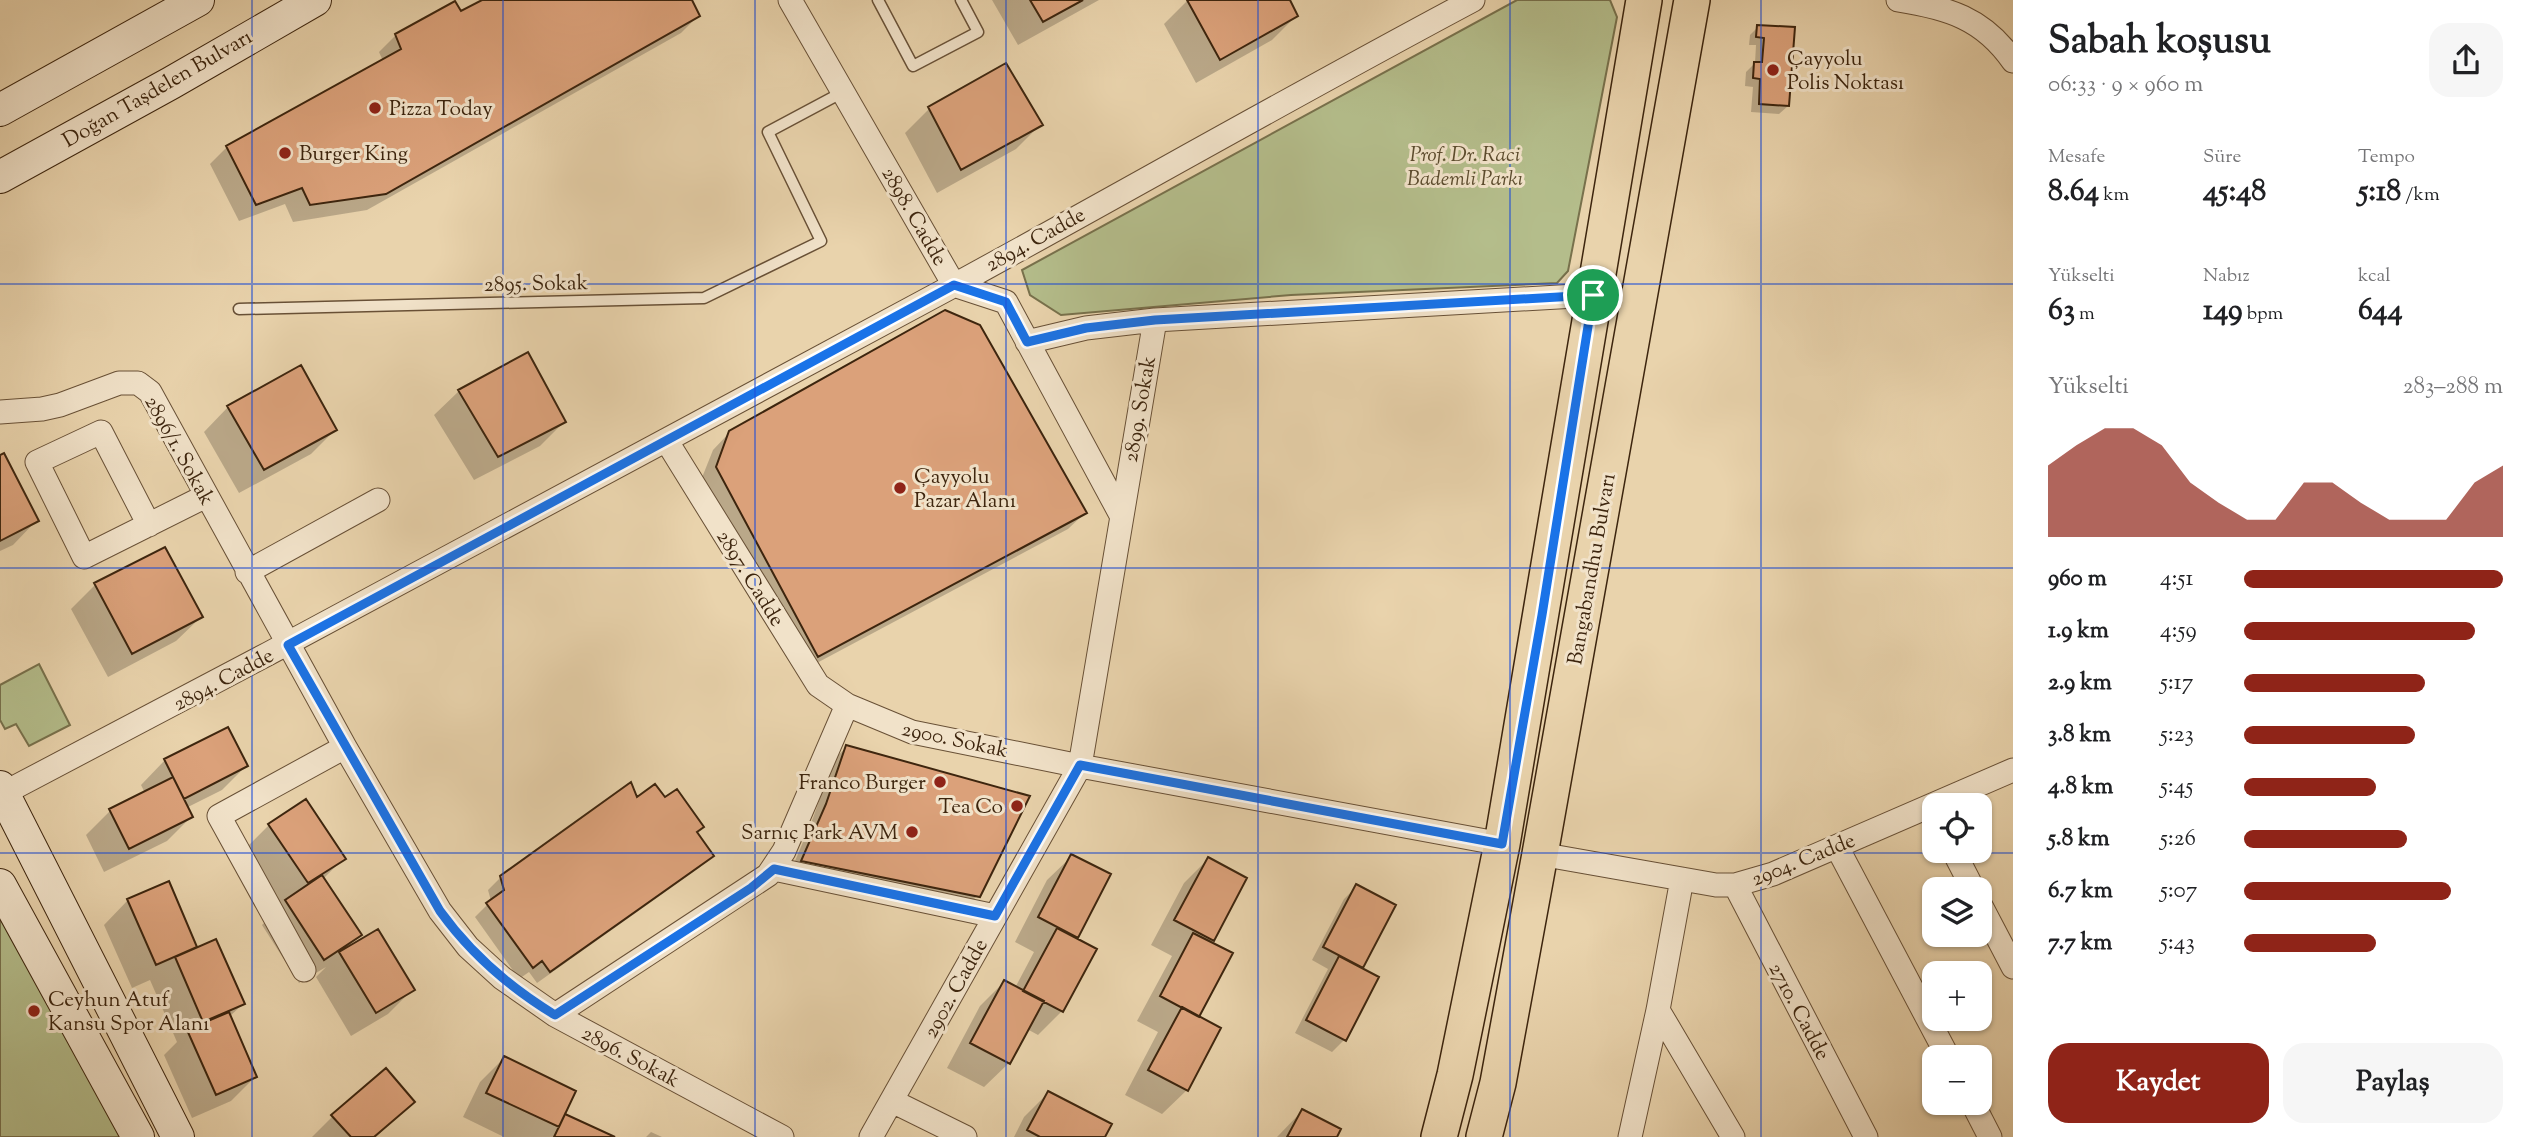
<!DOCTYPE html>
<html lang="tr">
<meta charset="utf-8">
<style>
body{margin:0;font-family:"Sorts Mill Goudy",serif;background:#f6f6f6;color:#202124;height:100vh;display:flex;flex-direction:column;font-size:26px;white-space:nowrap}
*{box-sizing:border-box;margin:0}
p{font-size:23px;color:#757577}
.icon{flex:none;width:38px;height:38px;fill:none;stroke:currentColor;stroke-width:2;stroke-linecap:round;stroke-linejoin:round}
.map{position:relative;flex:1;overflow:hidden}
.panel{display:flex;flex-direction:column;background:#fff;width:525px}
.panel>*{flex:none}
.tools{position:absolute;left:1922px;top:793px;display:grid;gap:14px}
.tools a{display:grid;place-items:center;width:70px;height:70px;border-radius:14px;background:#fff;box-shadow:0 2px 5px #0004;font-size:35px}
.pin{position:absolute;display:grid;place-items:center;width:60px;height:60px;color:#fff;margin:-30px;border:4px solid #fff;border-radius:50%;box-shadow:0 2px 7px #0007}
.round{display:grid;place-items:center;flex:none;width:74px;height:74px;border-radius:21px;background:#f6f6f6}
.overview{display:flex;align-items:center;justify-content:space-between;height:119px;padding:0 35px}
h1{font-size:38px;font-weight:700;line-height:52px}
.stats{display:grid;grid-template-columns:repeat(3,1fr);gap:10px;height:119px;padding:7px 35px}
.stats div{display:grid;align-content:center}
.stats b{font-size:30px;font-weight:700}
.stats small{font-size:19px;font-weight:400}
.stats p{font-size:19px}
.chart{height:196px;padding:14px 35px}
.chart p{display:flex;justify-content:space-between}
.chart svg{width:100%;height:126px;margin-top:7px;fill:#8f2418;opacity:.7}
.action{display:flex;gap:14px;margin-top:auto;padding:14px 35px}
.action a{flex:1;height:80px;border-radius:21px;background:#8f2418;color:#fff;font-size:28px;font-weight:700;line-height:80px;text-align:center}
.action a+a{background:#f6f6f6;color:#202124}
ul{padding:0 35px;list-style:none;font-size:23px}
li{display:grid;grid-template-columns:112px 84px 1fr;align-items:center;height:52px}
li i{height:18px;border-radius:9px;background:#8f2418}
main{display:flex;flex:1;min-height:0}
.map>svg:first-child{display:block}
.green{fill:#b4bd8b;stroke:#78714c;stroke-width:2}
.shadow{fill:#0003}
.building{fill:#dba17a;stroke:#3d250e;stroke-width:2}
.lines{fill:none;stroke-linecap:round;stroke-linejoin:round}
.lane-casing{stroke:#685036;stroke-width:13}
.street-casing{stroke:#685036;stroke-width:25}
.secondary-casing{stroke:#3d250e;stroke-width:34}
.primary-casing{stroke:#3d250e;stroke-width:38}
.lane{stroke:#f1e2c9;stroke-width:10}
.street{stroke:#f1e2c9;stroke-width:23}
.secondary{stroke:#f1e2c9;stroke-width:32}
.primary{stroke:#e9d3ac;stroke-width:35}
.route-casing{stroke:#fff;stroke-width:14}
.route{stroke:#1a73e8;stroke-width:9}
.grid{fill:none;stroke:#1d4ed8;stroke-width:2;stroke-opacity:0.55}
.poi-dot{fill:#8f2418;stroke:#f1e2c9;stroke-width:2.5}
.labels{text-anchor:middle;stroke-width:6;stroke-linejoin:round;paint-order:stroke}
.poi-label{font-size:21px;fill:#3d250e;stroke:#f1e2c9;text-anchor:start}
.street-label{font-size:21px;fill:#3d250e;stroke:#f1e2c9}
.park-label{font-size:21px;font-style:italic;fill:#5b4b2d;stroke:#f1e2c9}
</style>
<main>
<div class="map">
<svg width="2013" height="1137" viewBox="0 0 2013 1137">
<rect width="100%" height="100%" fill="#e9d3ac"/>
<filter id="stains"><feTurbulence type="fractalNoise" baseFrequency=".00286" numOctaves="4"/><feColorMatrix values="0 0 0 0 .2 0 0 0 0 .09 0 0 0 0 .02 0 0 0 .5 -.17"/></filter>
<radialGradient id="worn" r=".72"><stop offset=".6" stop-color="#630" stop-opacity="0"/><stop offset="1" stop-color="#630" stop-opacity=".3"/></radialGradient>
<!-- green -->
<path class="green" d="M1517 0H1610L1617 17 1568 271 1557 283 1291 295 1061 315 1030 295 1022 270Z
M39 664 70 725 29 746 16 724 5 729 0 720V685Z
M0 885 138 1137H0Z"/>
<!-- shadow -->
<path class="shadow" d="M485 0H690L698 16 681 33 367 210 293 222 285 204 239 221 210 164 227 147 383 61 379 52 396 35 460 14Z
M992 0H1099L1018 45Z
M1188 0H1288L1296 16 1272 40 1196 83 1164 24Z
M1758 27 1793 29 1788 106 1779 114 1751 112 1753 87 1745 86 1746 72 1755 63 1756 45H1749L1750 35Z
M929 109 1040 125 1016 149 937 193 905 133Z
M528 355 564 422 540 446 474 480 434 415 459 391Z
M228 407 335 430 311 454 239 493 204 432Z
M730 432 1085 513 1068 529 800 672 699 485 713 450Z
M0 457 37 520 13 545 0 551Z
M96 584 201 617 176 641 108 677 71 609Z
M847 747 978 895 965 908 790 873 813 818 834 759Z
M165 760 246 766 222 790 186 808 191 817 167 841 104 872 86 835 110 811 145 793 141 785Z
M636 799 695 833 711 856 699 868 537 983 529 972 519 979 475 917 491 901 488 890 501 877Z
M269 825 343 859 323 879 359 935 347 948 412 990 388 1014 351 1036 316 977 326 967 299 983 262 925 282 905 245 849Z
M1072 856 1109 875 1075 939 1062 1011 1038 1035 1027 1029 1009 1063 984 1087 947 1068 980 1006 1004 982 1015 988 1034 952 1015 942 1047 880Z
M1208 859 1212 940 1209 943 1187 1090 1162 1114 1125 1095 1158 1032 1137 1021 1172 956 1151 945 1184 883Z
M168 883 196 949 243 1004 229 1017 255 1077 231 1101 192 1118 164 1055 177 1042 150 980 132 988 104 925 128 900Z
M1357 886 1394 905 1360 969 1344 1040 1332 1052 1295 1033 1328 969 1312 960 1344 899Z
M504 1058 563 1115 611 1137H504L463 1117 480 1082Z
M1048 1093 1103 1137H1014L1024 1117Z
M413 1102 376 1137H312L333 1116Z
M1302 1111 1335 1137H1277Z
M651 1132 662 1137H646Z"/>
<!-- building -->
<path class="building" d="M482 0H692L700 16 386 194 310 205 302 188 256 205 226 146 401 49 395 34 455 1 461 11Z
M1030 0H1083L1043 22Z
M1187 0H1290L1298 16 1220 60Z
M1757 25 1795 27 1789 106 1759 104 1760 79 1753 78 1754 62H1762L1764 38 1756 37Z
M1006 63 1043 125 961 170 928 107Z
M945 310 980 325 1087 513 818 657 716 467 729 431Z
M528 352 566 422 498 457 458 390Z
M301 365 337 430 264 470 227 406Z
M4 453 39 521 0 541V455Z
M165 547 203 617 132 654 94 583Z
M228 727 248 766 184 799 164 759Z
M846 745 1030 796 980 897 801 861 826 804Z
M173 777 193 817 129 849 109 809Z
M631 782 637 797 655 784 665 797 677 789 704 827 697 832 714 856 550 972 542 961 533 968 486 903 504 890 500 876Z
M306 799 346 859 308 883 268 824Z
M1071 854 1111 874 1078 938 1038 917Z
M1208 857 1247 878 1214 941 1174 920Z
M322 875 362 935 324 960 285 900Z
M169 881 197 947 156 965 127 899Z
M1356 884 1396 905 1363 968 1323 947Z
M1057 928 1097 949 1063 1012 1023 991Z
M378 929 415 990 376 1013 339 952Z
M1193 933 1233 953 1199 1017 1160 996Z
M216 939 245 1004 203 1022 175 957Z
M1339 956 1379 977 1346 1041 1306 1020Z
M1004 980 1044 1001 1010 1064 970 1043Z
M1182 1007 1221 1028 1188 1091 1148 1070Z
M229 1012 257 1077 216 1095 187 1030Z
M504 1056 576 1091 559 1127 486 1093Z
M386 1068 415 1102 374 1137H351L331 1115Z
M1048 1091 1112 1124 1105 1137H1040L1027 1130Z
M1302 1109 1341 1129 1337 1137H1287Z
M565 1114 615 1137H554Z"/>
<g class="lines">
<!-- lane casing -->
<g class="lane-casing">
<path id="lane" d="M878 0 913 66 978 32 961 0
M239 309 704 298 821 241 768 132 843 92"/>
</g>
<!-- street casing -->
<g class="street-casing">
<path id="street" d="M790 0 954 285 1006 302 1121 515
M1898 0C1948 8 1983 18 2013 61
M1027 342 1086 328 1155 320
M0 412 42 409 60 405 119 383H138L150 392 345 747 440 911 468 947 502 978 555 1015 782 1137
M666 440 818 685 847 705
M149 525 101 432 37 462 84 557 206 496
M247 572 378 500
M4 793C321 627 636 458 951 287 1125 192 1298 93 1473 0
M1837 847 1948 1057
M1953 850 1973 889
M1540 854 1716 885H1735L1773 874 2013 770
M774 869 995 916
M1735 885 1866 1137
M1979 902 2013 967
M304 970 219 816 345 747
M1658 1010 1733 1137
M555 1015 768 875 784 851 847 705 912 732 1080 766 1502 844
M892 1101 965 1137
M1972 1102 1990 1137
M871 1137 1080 766 1155 320 1593 295
M1630 1137 1658 1010 1682 879"/>
</g>
<!-- secondary casing -->
<g class="secondary-casing">
<path id="secondary" d="M0 110 198 0
M0 177 171 83 315 0
M0 787 178 1137
M0 885 138 1137"/>
</g>
<!-- primary casing -->
<g class="primary-casing">
<path id="primary" d="M1439 1137 1455 1075 1502 844 1644 0
M1484 1137 1498 1083 1540 854 1692 0"/>
</g>
<!-- lane -->
<use href="#lane" class="lane"/>
<!-- street -->
<use href="#street" class="street"/>
<!-- secondary -->
<use href="#secondary" class="secondary"/>
<!-- primary -->
<use href="#primary" class="primary"/>
</g>
<g class="lines">
<!-- route casing -->
<g class="route-casing">
<path id="route" d="M954 285 1006 302 1027 342 1086 328 1155 320 1593 295 1542 615 1502 844 1080 765 995 916 774 869 751 888 555 1015C509 987 471 954 440 911L288 645Z"/>
</g>
<!-- route -->
<use href="#route" class="route"/>
</g>
<!-- grid -->
<path class="grid" d="M252 0V1137M503 0V1137M755 0V1137M1006 0V1137M1258 0V1137M1510 0V1137M1761 0V1137M0 284H2013M0 568H2013M0 853H2013"/>
<!-- markers -->
<g class="poi-dot">
<circle cx="1773" cy="70" r="7"/>
<circle cx="375" cy="108" r="7"/>
<circle cx="285" cy="153" r="7"/>
<circle cx="900" cy="488" r="7"/>
<circle cx="940" cy="782" r="7"/>
<circle cx="1017" cy="806" r="7"/>
<circle cx="912" cy="832" r="7"/>
<circle cx="34" cy="1011" r="7"/>
</g>
<g class="labels">
<!-- poi labels -->
<g class="poi-label">
<text x="1787" y="65">Çayyolu<tspan x="1787" dy="24">Polis Noktası</tspan></text>
<text x="389" y="115">Pizza Today</text>
<text x="299" y="160">Burger King</text>
<text x="914" y="483">Çayyolu<tspan x="914" dy="24">Pazar Alanı</tspan></text>
<text x="926" y="789" text-anchor="end">Franco Burger</text>
<text x="1003" y="813" text-anchor="end">Tea Co</text>
<text x="898" y="839" text-anchor="end">Sarnıç Park AVM</text>
<text x="48" y="1006">Ceyhun Atuf<tspan x="48" dy="24">Kansu Spor Alanı</tspan></text>
</g>
<!-- street labels -->
<g class="street-label">
<text transform="translate(157 88) rotate(-30)" y="7">Doğan Taşdelen Bulvarı</text>
<text transform="translate(915 216) rotate(60)" y="7">2898. Cadde</text>
<text transform="translate(1035 239) rotate(-29)" y="7">2894. Cadde</text>
<text transform="translate(536 283) rotate(-1)" y="7">2895. Sokak</text>
<text transform="translate(1139 409) rotate(-80)" y="7">2899. Sokak</text>
<text transform="translate(180 450) rotate(61)" y="7">2896/1. Sokak</text>
<text transform="translate(1591 569) rotate(-80)" y="7">Bangabandhu Bulvarı</text>
<text transform="translate(751 578) rotate(58)" y="7">2897. Cadde</text>
<text transform="translate(223 679) rotate(-28)" y="7">2894. Cadde</text>
<text transform="translate(955 739) rotate(12)" y="7">2900. Sokak</text>
<text transform="translate(1803 859) rotate(-22)" y="7">2904. Cadde</text>
<text transform="translate(955 988) rotate(-61)" y="7">2902. Cadde</text>
<text transform="translate(1800 1011) rotate(62)" y="7">2710. Cadde</text>
<text transform="translate(631 1056) rotate(28)" y="7">2896. Sokak</text>
</g>
<!-- park labels -->
<g class="park-label">
<text x="1465" y="161">Prof. Dr. Raci<tspan x="1465" dy="24">Bademli Parkı</tspan></text>
</g>
</g>
<rect width="100%" height="100%" filter="url(#stains)"/>
<rect width="100%" height="100%" fill="url(#worn)"/>
</svg>
<div class="tools">
<a><svg class="icon" aria-label="locate" viewBox="0 0 24 24"><circle cx="12" cy="12" r="6"/><path d="M12 2v4M12 18v4M2 12h4M18 12h4"/></svg></a>
<a><svg class="icon" aria-label="layers" viewBox="0 0 24 24"><path d="M12 4l9 5-9 5-9-5zM3 14l9 5 9-5"/></svg></a>
<a>+</a>
<a>−</a>
</div>
<div class="pin" style="left:1593px;top:295px;background:#1e9e55"><svg class="icon" aria-label="arrive" viewBox="0 0 24 24"><path d="M6 21V4h12l-3 4 3 4H6"/></svg></div>
</div>
<section class="panel">
<div class="overview"><div><h1>Sabah koşusu</h1><p>06:33 · 9 × 960 m</p></div><a class="round"><svg class="icon" aria-label="share" viewBox="0 0 24 24"><path d="M12 15V3M7 8l5-5 5 5M5 13v7h14v-7"/></svg></a></div>
<div class="stats">
<div><p>Mesafe</p><b>8.64<small> km</small></b></div>
<div><p>Süre</p><b>45:48</b></div>
<div><p>Tempo</p><b>5:18<small> /km</small></b></div>
</div>
<div class="stats">
<div><p>Yükselti</p><b>63<small> m</small></b></div>
<div><p>Nabız</p><b>149<small> bpm</small></b></div>
<div><p>kcal</p><b>644</b></div>
</div>
<div class="chart"><p><span>Yükselti</span>283–288 m</p>
<svg viewBox="0 0 160 44" preserveAspectRatio="none"><path d="M0 44V19L10 12L20 6L30 6L40 12L50 25L60 32L70 38L80 38L90 25L100 25L110 32L120 38L130 38L140 38L150 25L160 19V44z"/></svg>
</div>
<ul>
<li><b>960 m</b>4:51<i style="width:100%"></i></li>
<li><b>1.9 km</b>4:59<i style="width:89%"></i></li>
<li><b>2.9 km</b>5:17<i style="width:70%"></i></li>
<li><b>3.8 km</b>5:23<i style="width:66%"></i></li>
<li><b>4.8 km</b>5:45<i style="width:51%"></i></li>
<li><b>5.8 km</b>5:26<i style="width:63%"></i></li>
<li><b>6.7 km</b>5:07<i style="width:80%"></i></li>
<li><b>7.7 km</b>5:43<i style="width:51%"></i></li>
</ul>
<div class="action"><a>Kaydet</a><a>Paylaş</a></div>
</section>
</main>
